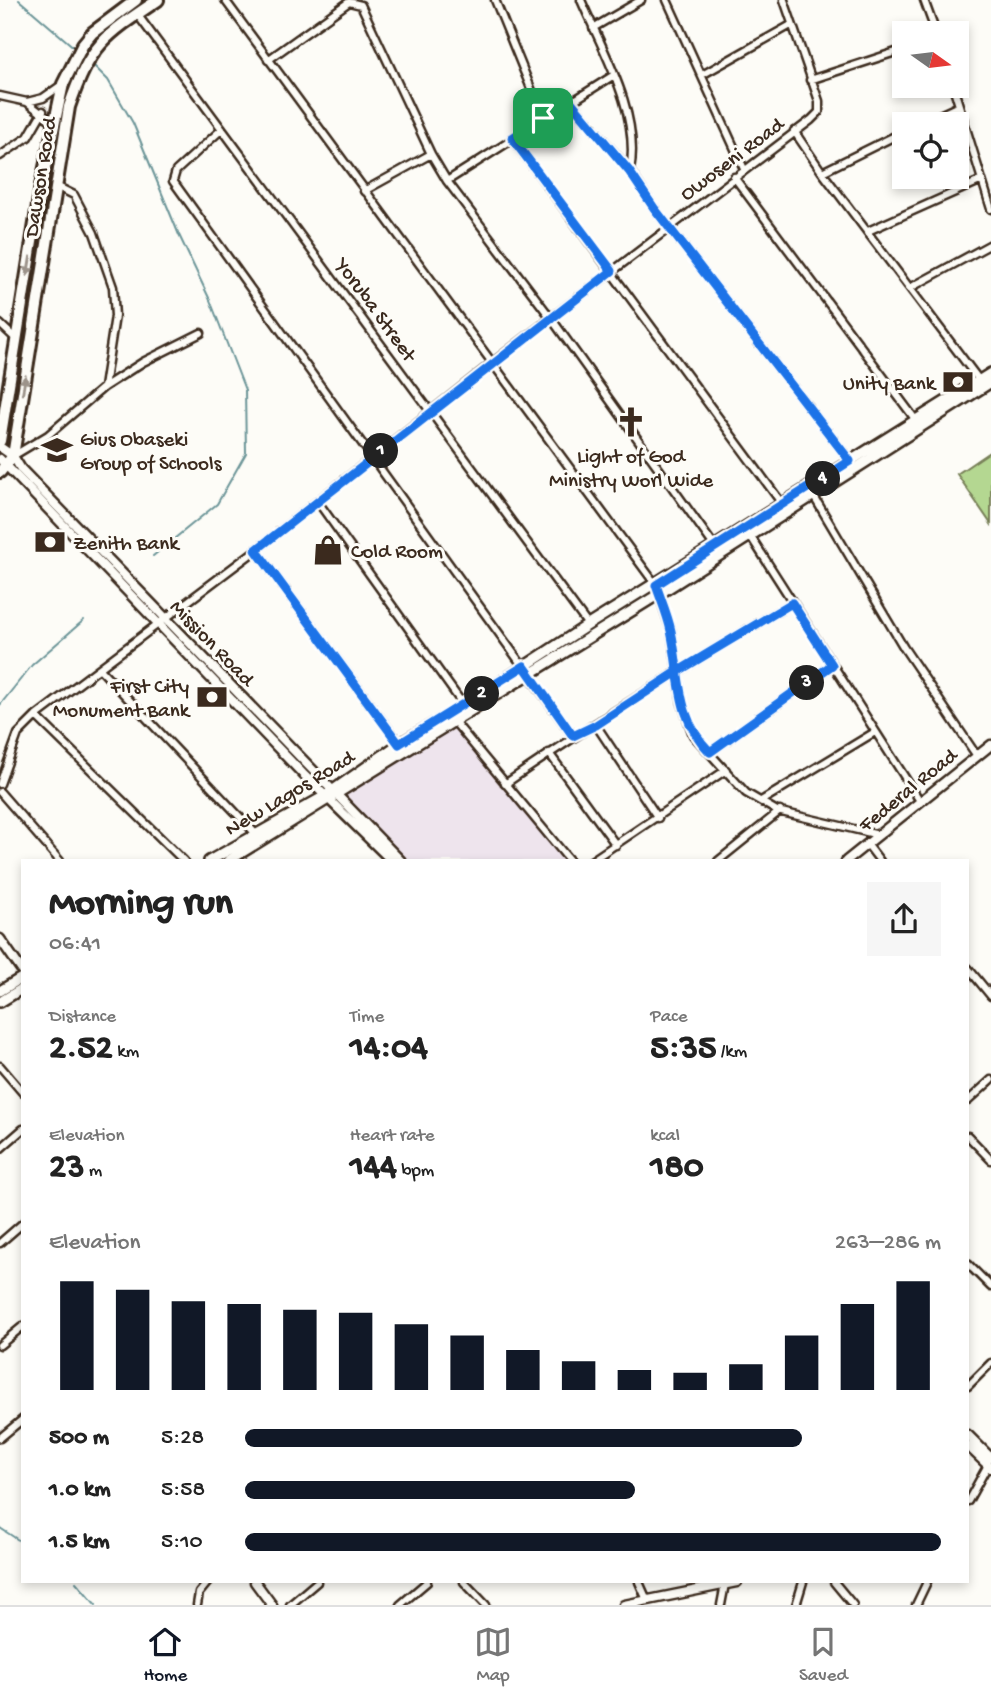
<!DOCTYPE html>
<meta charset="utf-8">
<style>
body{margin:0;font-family:"Gochi Hand",sans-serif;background:#f6f6f6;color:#222;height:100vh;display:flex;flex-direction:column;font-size:26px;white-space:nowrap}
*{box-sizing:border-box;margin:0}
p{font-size:23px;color:#767676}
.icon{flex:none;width:38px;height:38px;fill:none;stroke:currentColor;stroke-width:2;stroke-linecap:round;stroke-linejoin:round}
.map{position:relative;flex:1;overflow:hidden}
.panel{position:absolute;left:21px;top:859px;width:948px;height:724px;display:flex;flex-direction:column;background:#fff;border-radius:0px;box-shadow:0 4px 10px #0003}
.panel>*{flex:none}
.needle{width:46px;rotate:104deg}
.tools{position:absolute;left:892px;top:21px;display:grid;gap:14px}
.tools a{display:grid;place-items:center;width:77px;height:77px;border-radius:0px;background:#fff;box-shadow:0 4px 10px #0003;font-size:35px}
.pin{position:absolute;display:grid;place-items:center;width:60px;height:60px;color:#fff;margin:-30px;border-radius:14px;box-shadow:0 4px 10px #0006}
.km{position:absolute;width:35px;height:35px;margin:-18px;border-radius:50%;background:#222;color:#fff;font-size:19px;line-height:35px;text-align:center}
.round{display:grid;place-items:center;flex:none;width:74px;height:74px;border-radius:0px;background:#f6f6f6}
.summary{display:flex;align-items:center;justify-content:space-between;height:119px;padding:0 28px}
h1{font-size:38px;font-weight:700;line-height:52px}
.metrics{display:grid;grid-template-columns:repeat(3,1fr);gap:10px;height:119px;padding:7px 28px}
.metrics div{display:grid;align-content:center}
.metrics b{font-size:35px;font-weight:700}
.metrics small{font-size:19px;font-weight:400}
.metrics p{font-size:19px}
.chart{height:196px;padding:14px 28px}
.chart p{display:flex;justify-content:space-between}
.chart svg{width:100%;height:126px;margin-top:7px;stroke:#111827;stroke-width:6}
ul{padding:0 28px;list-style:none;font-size:23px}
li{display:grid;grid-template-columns:112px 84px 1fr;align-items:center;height:52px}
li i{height:18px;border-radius:9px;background:#111827}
.dock{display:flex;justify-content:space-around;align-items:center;height:98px;border-top:2px solid #e0e0e0;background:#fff;font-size:19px;color:#767676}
.dock a{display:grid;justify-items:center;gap:4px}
.dock .current{color:#111827}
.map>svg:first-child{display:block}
.built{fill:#eee4ed}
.green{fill:#b4d791;stroke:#788058;stroke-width:2}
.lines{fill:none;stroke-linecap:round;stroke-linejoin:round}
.stream{stroke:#6c9598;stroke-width:2}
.minor-casing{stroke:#3b2a1e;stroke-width:11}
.tertiary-casing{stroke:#3b2a1e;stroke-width:13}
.secondary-casing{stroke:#3b2a1e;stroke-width:14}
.trunk-casing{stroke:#3b2a1e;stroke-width:16}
.minor{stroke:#fdfcf7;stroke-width:6}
.tertiary{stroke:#fdfcf7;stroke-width:8}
.secondary{stroke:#fdfcf7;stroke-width:9}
.trunk{stroke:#fdfcf7;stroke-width:10}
.oneway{fill:#9c938a}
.route-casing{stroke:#fff;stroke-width:14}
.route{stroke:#1a73e8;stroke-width:9}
.labels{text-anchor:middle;stroke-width:6;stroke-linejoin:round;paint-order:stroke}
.street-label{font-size:21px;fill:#3b2a1e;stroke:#fdfcf7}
.poi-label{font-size:21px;fill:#3b2a1e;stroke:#fdfcf7;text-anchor:start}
</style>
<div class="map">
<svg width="991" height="1605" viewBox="0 0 991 1605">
<rect width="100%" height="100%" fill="#fdfcf7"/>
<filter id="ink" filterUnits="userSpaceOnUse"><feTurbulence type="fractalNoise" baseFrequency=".0143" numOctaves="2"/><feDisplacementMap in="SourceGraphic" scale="14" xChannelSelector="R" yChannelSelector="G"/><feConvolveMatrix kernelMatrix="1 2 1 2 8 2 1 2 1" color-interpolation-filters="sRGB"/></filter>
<g filter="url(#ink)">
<!-- built -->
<path class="built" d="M454 716 574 861H394L331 795Z"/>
<!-- green -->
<path class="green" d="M991 451V524L957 474Z"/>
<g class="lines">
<!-- stream -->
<path class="stream" d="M19 0 76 49
M93 65 108 80 133 123 179 235 210 300 245 390 246 453 217 504 153 556
M0 705 32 665 84 620
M0 1528 23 1543
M76 1582 96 1605"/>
<!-- minor casing -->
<g class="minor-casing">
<path id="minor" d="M225 0 656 585 671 630 682 703 693 735 746 793 777 811 879 835
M495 0 543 118
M581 0C603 51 641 114 630 171
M667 0 744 169
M924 0 936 33
M137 14 588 625
M593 28 641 0
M268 60 349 2 361 5 431 154 447 181 551 318 715 547
M702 75 791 25
M810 80 905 49
M953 86 991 209
M0 96 27 102 54 123
M27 102 43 98 63 84
M571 102 630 171 654 208 850 461
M920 124 959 106
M222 129 176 171 173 181 573 736
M794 131 822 172 979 380
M512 138 783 505
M0 156 28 137 43 111
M822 172 905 131
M734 177 915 419
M447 181 614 75
M364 191 431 154
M868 231 982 180
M910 288 991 244
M0 324 16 339
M104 387 143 362 201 333
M13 456 48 435 104 387 115 316 113 287 94 233 74 195 58 187
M813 495 904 648 977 756
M318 502 464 706
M751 537 920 801
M256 550 401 746
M101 670 255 833
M36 716 184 861
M453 720 570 861
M596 725 658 818
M710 752 832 665
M549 753 616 845
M0 784 18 734 36 716 256 550 492 363 811 120 819 112V101L784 0
M505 784C597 720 694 661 792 603
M0 792 60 861
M761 801 875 732
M867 844 880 861
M591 861 726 770
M718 861 780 811
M968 968 991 996
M0 1066 23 1093
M968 1101 991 1080
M968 1136 991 1160
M0 1149 23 1129
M0 1243 23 1223
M968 1264 991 1287
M0 1345 23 1326
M968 1386 991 1363
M0 1438 23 1419
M968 1501 988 1465
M464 1582 486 1605
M639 1582 647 1600
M834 1582 853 1605
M197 1605 199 1593 208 1582
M290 1605 317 1582
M400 1605 427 1582
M721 1605 725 1584
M796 1605 803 1582
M916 1605 927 1582"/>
</g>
<!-- tertiary casing -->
<g class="tertiary-casing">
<path id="tertiary" d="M0 447 13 456 21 469 401 861
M0 459 303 774 392 861
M846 861 991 745
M0 939 23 972
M968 1435 991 1458
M968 1446 991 1468
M255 1582 272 1605
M624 1605 737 1582"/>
</g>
<!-- secondary casing -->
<g class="secondary-casing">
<path id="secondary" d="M209 861 325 796 399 744 464 706 588 625 991 373
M228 861 659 594 991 382
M0 991 23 977
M0 1002 23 988"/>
</g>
<!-- trunk casing -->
<g class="trunk-casing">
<path id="trunk" d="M0 441 41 186 63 84 83 44 92 33 136 0
M0 472 13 456 69 107C90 45 104 36 158 0"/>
</g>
<!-- minor -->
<use href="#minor" class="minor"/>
<!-- tertiary -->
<use href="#tertiary" class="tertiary"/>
<!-- secondary -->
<use href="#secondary" class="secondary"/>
<!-- trunk -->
<use href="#trunk" class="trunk"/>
</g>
<!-- one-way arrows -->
<defs><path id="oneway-solid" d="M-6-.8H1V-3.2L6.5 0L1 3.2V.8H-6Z" transform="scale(1.75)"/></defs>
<g class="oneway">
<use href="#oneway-solid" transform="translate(29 266) rotate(99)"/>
<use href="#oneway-solid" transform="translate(24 385) rotate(-80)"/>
</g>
</g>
<g class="lines" filter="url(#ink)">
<!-- route casing -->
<g class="route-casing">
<path id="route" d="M543 118 512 138 612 271 256 550 399 744 524 666 573 736 596 725 677 672 792 603 832 665 710 752C675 717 681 676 671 631 668 616 661 600 656 585L850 461 654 208 629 171 571 102 543 118"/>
</g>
<!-- route -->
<use href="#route" class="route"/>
</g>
<!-- icons -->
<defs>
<g id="bank-bare" transform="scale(2.415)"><path d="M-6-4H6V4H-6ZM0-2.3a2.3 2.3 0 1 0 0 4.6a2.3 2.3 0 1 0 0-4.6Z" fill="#3b2a1e" stroke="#fdfcf7" stroke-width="2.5" paint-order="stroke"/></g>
<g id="church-bare" transform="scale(2.415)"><path d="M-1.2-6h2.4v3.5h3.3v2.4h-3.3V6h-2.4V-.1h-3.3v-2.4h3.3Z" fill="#3b2a1e" stroke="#fdfcf7" stroke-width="2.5" paint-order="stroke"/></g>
<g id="school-bare" transform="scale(2.415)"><path d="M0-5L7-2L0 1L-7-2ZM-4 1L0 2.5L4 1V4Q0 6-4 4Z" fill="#3b2a1e" stroke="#fdfcf7" stroke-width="2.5" paint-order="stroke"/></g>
<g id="shop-bare" transform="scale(2.415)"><path d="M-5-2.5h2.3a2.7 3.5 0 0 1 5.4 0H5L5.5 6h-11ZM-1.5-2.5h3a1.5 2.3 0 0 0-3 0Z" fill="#3b2a1e" stroke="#fdfcf7" stroke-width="2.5" paint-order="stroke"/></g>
</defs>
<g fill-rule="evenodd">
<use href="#bank-bare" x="958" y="382"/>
<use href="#church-bare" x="631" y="422"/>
<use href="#school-bare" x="57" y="450"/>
<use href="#bank-bare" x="50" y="542"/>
<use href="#shop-bare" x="328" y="550"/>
<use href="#bank-bare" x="212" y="697"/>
</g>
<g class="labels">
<!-- street labels -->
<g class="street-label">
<text transform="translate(731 158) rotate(-37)" y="7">Owoseni Road</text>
<text transform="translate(39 177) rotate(-81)" y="7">Dawson Road</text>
<text transform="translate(377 309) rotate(54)" y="7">Yoruba Street</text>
<text transform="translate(213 642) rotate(46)" y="7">Mission Road</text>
<text transform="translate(907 789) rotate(-39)" y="7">Federal Road</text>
<text transform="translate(289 792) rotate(-31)" y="7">New Lagos Road</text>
</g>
<!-- poi labels -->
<g class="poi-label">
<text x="935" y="389" text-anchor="end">Unity Bank</text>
<text x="80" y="445">Gius Obaseki<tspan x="80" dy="24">Group of Schools</tspan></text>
<text x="631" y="462" text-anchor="middle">Light of God<tspan x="631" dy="24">Ministry Worl Wide</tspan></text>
<text x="73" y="549">Zenith Bank</text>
<text x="351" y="557">Cold Room</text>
<text x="189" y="692" text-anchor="end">First City<tspan x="189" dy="24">Monument Bank</tspan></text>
</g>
</g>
</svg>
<div class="tools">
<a><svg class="needle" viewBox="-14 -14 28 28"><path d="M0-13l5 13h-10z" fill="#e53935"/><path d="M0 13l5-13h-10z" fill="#767676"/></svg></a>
<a><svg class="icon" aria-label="locate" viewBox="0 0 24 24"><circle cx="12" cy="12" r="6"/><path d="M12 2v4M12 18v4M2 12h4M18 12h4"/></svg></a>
</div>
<div class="pin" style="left:543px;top:118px;background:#1e9e55"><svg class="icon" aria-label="arrive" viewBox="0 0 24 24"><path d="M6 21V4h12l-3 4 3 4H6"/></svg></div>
<b class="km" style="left:381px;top:451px">1</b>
<b class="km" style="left:482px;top:694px">2</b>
<b class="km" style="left:807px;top:683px">3</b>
<b class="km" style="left:823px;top:479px">4</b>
<section class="panel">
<div class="summary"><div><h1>Morning run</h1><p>06:41</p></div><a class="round"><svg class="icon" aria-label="share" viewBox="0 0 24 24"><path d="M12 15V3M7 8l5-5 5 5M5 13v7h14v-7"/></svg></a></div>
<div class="metrics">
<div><p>Distance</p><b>2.52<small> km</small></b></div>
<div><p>Time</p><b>14:04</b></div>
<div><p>Pace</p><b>5:35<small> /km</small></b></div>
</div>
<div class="metrics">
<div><p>Elevation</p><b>23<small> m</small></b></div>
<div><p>Heart rate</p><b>144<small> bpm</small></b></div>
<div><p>kcal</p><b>180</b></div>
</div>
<div class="chart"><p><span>Elevation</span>263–286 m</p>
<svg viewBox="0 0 160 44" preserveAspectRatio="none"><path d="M5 44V6M15 44V9M25 44V13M35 44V14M45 44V16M55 44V17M65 44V21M75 44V25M85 44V30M95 44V34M105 44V37M115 44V38M125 44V35M135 44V25M145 44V14M155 44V6"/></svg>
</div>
<ul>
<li><b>500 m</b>5:28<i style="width:80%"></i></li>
<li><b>1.0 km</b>5:58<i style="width:56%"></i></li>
<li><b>1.5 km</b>5:10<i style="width:100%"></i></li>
</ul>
</section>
</div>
<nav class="dock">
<a class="current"><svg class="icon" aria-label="home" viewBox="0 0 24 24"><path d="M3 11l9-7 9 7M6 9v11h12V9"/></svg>Home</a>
<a><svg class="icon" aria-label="map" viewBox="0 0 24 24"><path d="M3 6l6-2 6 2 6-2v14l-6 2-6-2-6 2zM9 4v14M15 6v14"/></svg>Map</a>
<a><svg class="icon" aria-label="saved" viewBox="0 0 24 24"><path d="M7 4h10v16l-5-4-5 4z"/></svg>Saved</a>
</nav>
